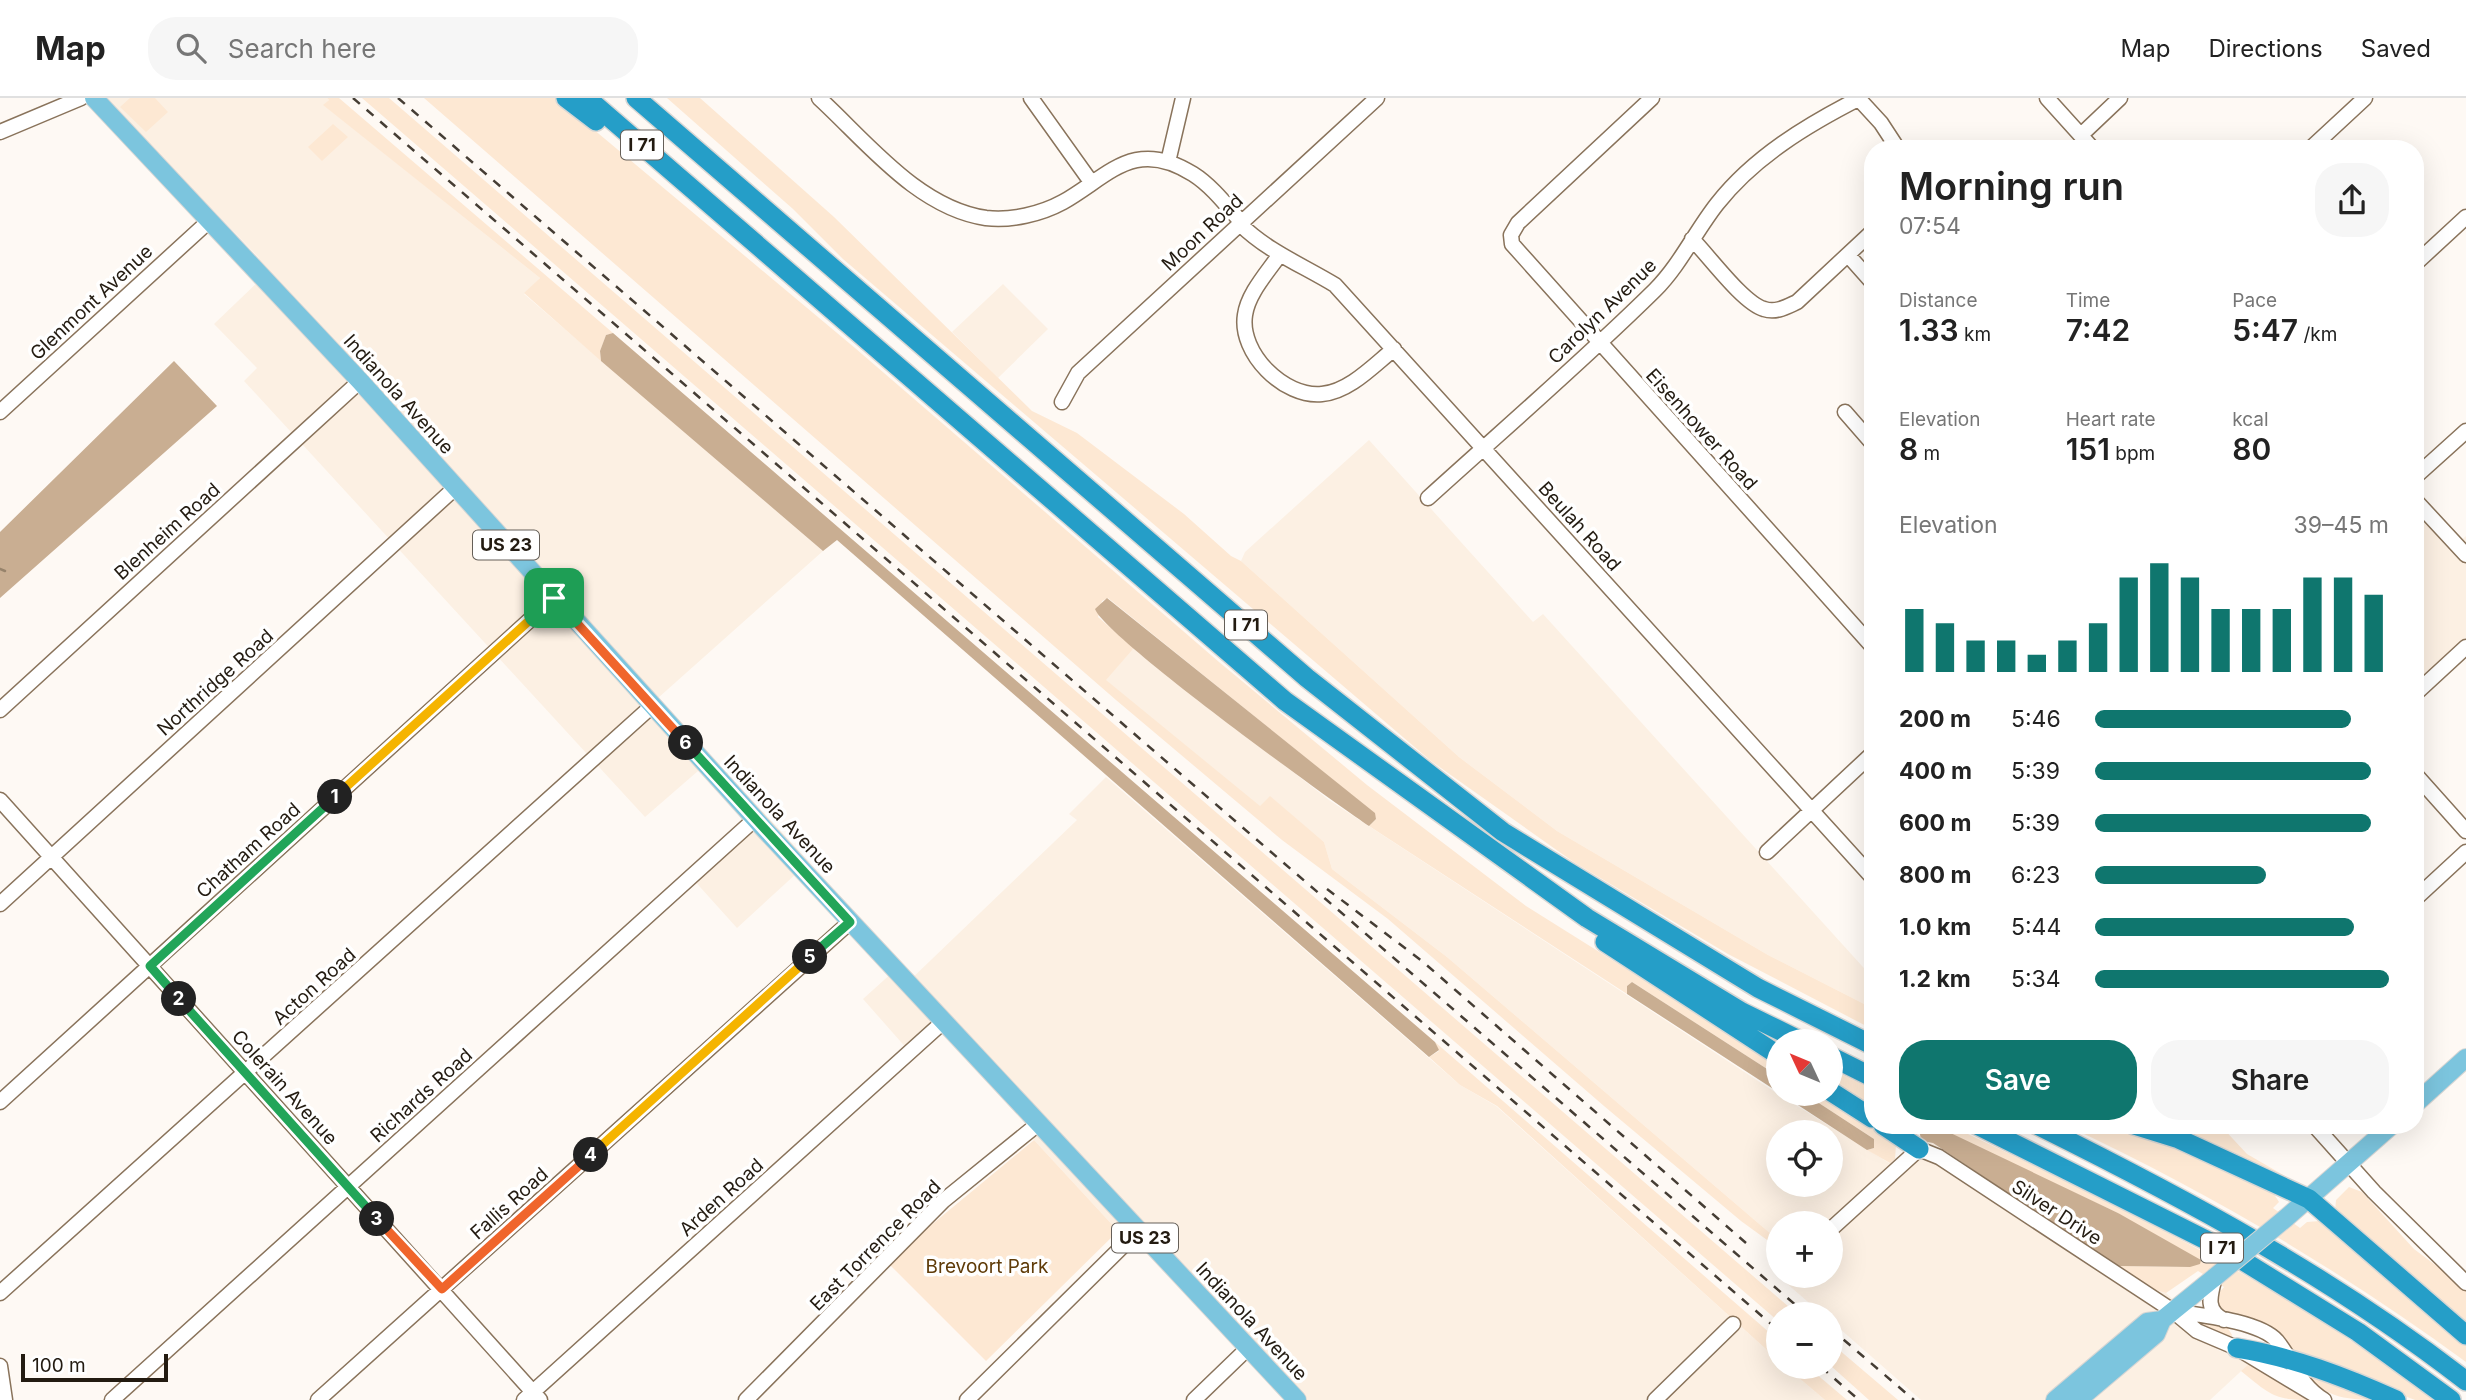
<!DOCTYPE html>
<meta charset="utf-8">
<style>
body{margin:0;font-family:Inter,sans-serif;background:#f6f6f6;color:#222;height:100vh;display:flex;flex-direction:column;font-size:26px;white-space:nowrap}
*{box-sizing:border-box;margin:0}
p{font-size:23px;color:#767676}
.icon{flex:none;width:38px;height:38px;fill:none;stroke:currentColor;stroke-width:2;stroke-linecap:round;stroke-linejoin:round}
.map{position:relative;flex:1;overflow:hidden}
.panel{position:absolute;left:1864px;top:42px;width:560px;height:994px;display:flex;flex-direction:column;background:#fff;border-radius:28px;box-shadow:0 7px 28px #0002}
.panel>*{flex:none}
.needle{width:46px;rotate:314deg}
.fabs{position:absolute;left:1766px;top:931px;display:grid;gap:14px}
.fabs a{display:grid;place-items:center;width:77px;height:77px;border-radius:50%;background:#fff;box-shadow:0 7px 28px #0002;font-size:35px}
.scale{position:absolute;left:21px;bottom:18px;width:147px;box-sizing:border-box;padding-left:7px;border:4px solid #231b11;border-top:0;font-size:19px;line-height:24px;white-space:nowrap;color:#231b11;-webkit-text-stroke:5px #fff;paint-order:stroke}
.pin{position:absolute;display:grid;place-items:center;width:60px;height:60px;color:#fff;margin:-30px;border-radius:14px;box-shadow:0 4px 10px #0006}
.km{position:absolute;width:35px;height:35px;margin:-18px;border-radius:50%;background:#222;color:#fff;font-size:19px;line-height:35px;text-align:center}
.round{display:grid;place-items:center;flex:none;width:74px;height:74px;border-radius:28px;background:#f6f6f6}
.head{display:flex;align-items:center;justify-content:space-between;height:119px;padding:0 35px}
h1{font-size:38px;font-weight:600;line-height:52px}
.metrics{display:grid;grid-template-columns:repeat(3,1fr);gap:10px;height:119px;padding:7px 35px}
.metrics div{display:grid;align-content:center}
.metrics b{font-size:30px;font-weight:600}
.metrics small{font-size:19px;font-weight:400}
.metrics p{font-size:19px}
.chart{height:196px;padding:14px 35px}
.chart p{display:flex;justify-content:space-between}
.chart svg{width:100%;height:126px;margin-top:7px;stroke:#0f766e;stroke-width:6}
.button{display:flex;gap:14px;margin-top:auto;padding:14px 35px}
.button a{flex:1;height:80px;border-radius:28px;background:#0f766e;color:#fff;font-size:28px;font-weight:600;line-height:80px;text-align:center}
.button a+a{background:#f6f6f6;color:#222}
ul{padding:0 35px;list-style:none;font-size:23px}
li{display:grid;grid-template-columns:112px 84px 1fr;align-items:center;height:52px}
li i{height:18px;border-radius:9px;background:#0f766e}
header{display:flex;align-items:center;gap:42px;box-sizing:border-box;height:98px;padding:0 35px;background:#fff;border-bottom:2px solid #e0e0e0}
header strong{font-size:33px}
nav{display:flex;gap:38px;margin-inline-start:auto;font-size:24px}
.search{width:490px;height:63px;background:#f6f6f6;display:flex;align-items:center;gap:18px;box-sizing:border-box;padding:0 24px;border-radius:28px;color:#767676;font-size:26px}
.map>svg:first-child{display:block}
.built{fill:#fcf0e3;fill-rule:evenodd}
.green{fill:#fde8d3}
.forest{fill:#c9ae92}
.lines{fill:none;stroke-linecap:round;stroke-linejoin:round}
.stream{stroke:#97836b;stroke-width:2.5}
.minor-casing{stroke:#89735b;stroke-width:17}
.major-casing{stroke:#d7d6d4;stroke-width:20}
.highway-casing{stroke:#d7d6d4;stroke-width:22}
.minor{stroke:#fff;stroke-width:14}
.major{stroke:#7cc5de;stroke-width:18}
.highway{stroke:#259ec8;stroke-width:19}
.rail{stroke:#453d34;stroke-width:2.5;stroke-dasharray:9 9;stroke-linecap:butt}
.major-bridge-casing{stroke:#d7d6d4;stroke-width:20;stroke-linecap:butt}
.major-bridge{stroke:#7cc5de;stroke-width:18}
.split-1-casing{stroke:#fff;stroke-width:14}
.split-2-casing{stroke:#fff;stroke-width:14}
.split-3-casing{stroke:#fff;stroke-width:14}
.split-4-casing{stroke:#fff;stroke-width:14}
.split-5-casing{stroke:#fff;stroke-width:14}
.split-6-casing{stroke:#fff;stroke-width:14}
.split-7-casing{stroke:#fff;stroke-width:14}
.split-1{stroke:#f5b400;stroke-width:9}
.split-2{stroke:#22a559;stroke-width:9}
.split-3{stroke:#22a559;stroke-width:9}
.split-4{stroke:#f0652b;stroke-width:9}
.split-5{stroke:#f5b400;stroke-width:9}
.split-6{stroke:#22a559;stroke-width:9}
.split-7{stroke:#f0652b;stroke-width:9}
.labels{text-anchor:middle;stroke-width:7;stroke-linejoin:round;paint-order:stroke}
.shield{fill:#fff;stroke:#655f58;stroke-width:2}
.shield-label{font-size:18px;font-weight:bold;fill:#231b11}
.street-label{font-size:19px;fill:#231b11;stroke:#fff}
.park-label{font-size:19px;fill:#5f3b08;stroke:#fff}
</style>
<header>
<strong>Map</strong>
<div class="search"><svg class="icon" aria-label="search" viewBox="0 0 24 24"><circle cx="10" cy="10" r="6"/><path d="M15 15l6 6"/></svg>Search here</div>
<nav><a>Map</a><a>Directions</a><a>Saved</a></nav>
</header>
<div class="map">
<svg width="2466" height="1302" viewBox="0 0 2466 1302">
<rect width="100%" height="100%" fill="#fef9f4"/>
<!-- built -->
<path class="built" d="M93 0H327L329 2 324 7 540 180 524 196 823 453 658 600 713 660 645 719 244 283 257 270 214 226 261 181 259 160 117 12Z
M1003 186 1048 231 998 280 952 234Z
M1369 342 1533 524 1543 516 1872 879V910L1768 857 1557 733 1459 659 1241 463 1245 454Z
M2425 412 2457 446 2466 438V549L2415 595V421Z
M1134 550 1329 702 1778 996 1889 1065 1921 1043 1933 1045 2155 1192 2166 1195 2206 1231 2218 1252 2252 1263 2210 1302H1921L1831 1223 1830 1216H1822L1778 1178H1830V1125H1778V1142L1447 859 1332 771 1324 744 1270 699 1260 709 1105 582ZM1778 1034H1830V1087H1778Z
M1106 679 1460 987 1496 1008 1778 1262V1269H1786L1825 1302H1297L1129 1122 1118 1133 1034 1042 1017 1003 907 885 1077 722 1069 716Z
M763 714 809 764 737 830 691 779Z
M894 873 940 923 908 952 863 901Z"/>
<!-- green -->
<path class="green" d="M130 0H155L168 14 146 34 120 9Z
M327 0H339L613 235 606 237 600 253 601 263 524 195 540 180 323 7 329 2Z
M362 0H389L1797 1216H1778V1223Z
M424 0H556L855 250 1219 564 1367 687 1526 808 1778 966V978L1632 884 1627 888V896L1369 728 1376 721 1374 715 1108 500 1102 503 1098 519 1134 550 1106 582 1260 708 1270 698 1324 744 1332 771 1447 859 1778 1142V1150L1741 1123 1604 1008 1388 821 1282 742 1116 602Z
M667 0H700L834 119 1032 313 1077 335 1184 416 1231 458 1241 463 1459 659 1557 733 1768 857 1872 910V931L1728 856 1575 765 1431 663 843 161 793 111Z
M333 26 348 39 322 63 308 49Z
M1435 944 1778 1242V1262L1497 1008 1460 987 1429 959 1439 953Z
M1831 971 1872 991V1014L1831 986Z
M1805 996H1823L1891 1041 1896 1047 1895 1061 1890 1065 1867 1052 1874 1050V1041Z
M1929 1027H1949C2118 1107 2286 1188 2434 1302H2415L2295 1256 2222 1216 2217 1210 2216 1198 2224 1189 2198 1173 2166 1195 2155 1192 2118 1168 2190 1169 2118 1115Z
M2065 1027H2124L2148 1035 2272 1093 2279 1104 2273 1110 2300 1130 2307 1124 2320 1123 2466 1245V1264C2340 1172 2207 1093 2065 1027Z
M2167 1027H2220L2247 1056 2299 1086 2291 1087Z
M1034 1042 1118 1133 986 1263 890 1167 918 1138Z
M2349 1089 2362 1094 2414 1151 2466 1190V1227L2335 1114 2336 1102Z
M2193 1221 2226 1227 2232 1237 2230 1240 2206 1231Z
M1830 1245H1831L1898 1302H1869L1831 1268Z
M2252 1263 2312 1302C2273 1302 2271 1297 2241 1273Z
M1786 1269H1808L1847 1302H1825Z
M2303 1271 2386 1302C2349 1302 2324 1302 2303 1271Z"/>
<!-- forest -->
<path class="forest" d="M613 235 1435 944 1439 952 1429 959 837 442 823 453 601 263 600 253 606 237Z
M174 263 217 308 0 500V434Z
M1107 500 1375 715 1376 721 1369 728C1330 702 1105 539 1095 511Z
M1632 884 1778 978V994L1627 896V888Z
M1781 996H1805L1874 1041V1050L1867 1052Z
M1922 1027 1938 1029 2118 1115 2201 1162 2200 1166 2190 1169 2118 1168 1933 1045 1921 1043 1919 1029Z"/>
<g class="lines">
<!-- stream -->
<path class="stream" d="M0 471 5 473"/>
<!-- minor casing -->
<g class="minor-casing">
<path id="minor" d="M819 0C867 44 918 110 986 120 1011 123 1041 116 1063 104 1109 78 1134 39 1193 76 1212 88 1227 108 1242 125
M1031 0 1091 84
M1652 0 1518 125 1511 137 1512 146 1872 548
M1858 0 1881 25 1898 51
M2047 0 2093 51
M0 34 81 0
M2081 37 2120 0
M2310 51 2365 0
M1168 64 1183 0
M1240 126C1267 153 1302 167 1335 187L1872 779
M1692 141C1709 158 1743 205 1764 211 1776 215 1786 209 1797 204L1872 134
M1280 156C1268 174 1248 195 1245 217 1239 255 1284 300 1322 296 1349 294 1374 267 1394 251
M1848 157 1872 184
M2415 166 2466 119
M1062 304 1078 275 1377 0
M0 314 209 123
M1845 314 1872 345
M2415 379 2466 333
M1428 400C1504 331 1582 264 1655 192 1680 167 1695 134 1717 106 1754 59 1807 27 1860 0
M2415 402 2466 457
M2415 596 2466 549
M0 612 360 283
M2415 676 2466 733
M0 702 540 1302
M1767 754 1872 656
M2415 801 2466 754
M0 806 455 390
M0 1004 554 500
M2314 1027 2374 1094 2466 1185
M1830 1132 1919 1051 1939 1059 2173 1213 2197 1233 2237 1250 2315 1297
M2215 1179C2210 1198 2205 1212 2224 1222
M0 1195 652 608
M2173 1213C2199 1217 2260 1223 2277 1243 2294 1264 2299 1287 2324 1302
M0 1268 5 1302
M112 1302 755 721
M318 1302 850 824
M524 1302 943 924
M746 1302 943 1103 1038 1026
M967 1302 1138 1133
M1194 1302 1248 1250
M1655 1302 1733 1226"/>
</g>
<!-- major casing -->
<g class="major-casing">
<path id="major" d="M94 0 360 283 766 733 1297 1302
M2415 1006 2466 960
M2286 1120 2392 1027
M2055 1302 2147 1224 2162 1222
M2078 1302 2156 1236 2162 1222 2215 1179"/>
</g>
<!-- highway casing -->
<g class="highway-casing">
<path id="highway" d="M566 0 596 23
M587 0 1285 603 1587 820 1742 914 1801 943
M636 0 1307 580 1503 734 1758 890 1872 947
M1605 844 1778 957
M1830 958 1872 979
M1830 993 1872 1020
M1883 1027 1919 1051
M1977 1027 2224 1151 2358 1234 2451 1302
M2037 1027C2188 1102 2332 1179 2466 1283
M2134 1027 2179 1041 2309 1101 2466 1237
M2237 1250C2293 1259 2345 1279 2396 1302"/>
</g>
<!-- minor -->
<use href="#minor" class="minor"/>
<!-- major -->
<use href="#major" class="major"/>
<!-- highway -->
<use href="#highway" class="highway"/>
<!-- rail -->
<path class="rail" d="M353 0 1778 1232
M398 0 1806 1216
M1327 791 1422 863 1746 1145
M1830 1230 1914 1302
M1821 1269 1859 1302"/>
<!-- major-bridge casing -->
<g class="major-bridge-casing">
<path id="major-bridge" d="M2215 1179 2286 1120"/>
</g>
<!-- major-bridge -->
<use href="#major-bridge" class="major-bridge"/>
</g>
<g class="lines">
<!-- split-1 casing -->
<g class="split-1-casing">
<path id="split-1" d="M335 699 554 500"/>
</g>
<!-- split-2 casing -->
<g class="split-2-casing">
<path id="split-2" d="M179 901 150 868 335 699"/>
</g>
<!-- split-3 casing -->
<g class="split-3-casing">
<path id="split-3" d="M179 901 377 1121"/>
</g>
<!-- split-4 casing -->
<g class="split-4-casing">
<path id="split-4" d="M377 1121 442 1191 591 1057"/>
</g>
<!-- split-5 casing -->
<g class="split-5-casing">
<path id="split-5" d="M591 1057 810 859"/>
</g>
<!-- split-6 casing -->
<g class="split-6-casing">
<path id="split-6" d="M686 645 850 824 810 859"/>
</g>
<!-- split-7 casing -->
<g class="split-7-casing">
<path id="split-7" d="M554 500 686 645"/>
</g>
<!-- split-1 -->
<use href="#split-1" class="split-1"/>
<!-- split-2 -->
<use href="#split-2" class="split-2"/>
<!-- split-3 -->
<use href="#split-3" class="split-3"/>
<!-- split-4 -->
<use href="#split-4" class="split-4"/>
<!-- split-5 -->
<use href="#split-5" class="split-5"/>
<!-- split-6 -->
<use href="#split-6" class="split-6"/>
<!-- split-7 -->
<use href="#split-7" class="split-7"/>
</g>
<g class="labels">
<!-- shield labels -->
<g class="shield">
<rect x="621" y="32.5" width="42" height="29" rx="5"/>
<rect x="473" y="432.5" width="66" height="29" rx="5"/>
<rect x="1225" y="512.5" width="42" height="29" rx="5"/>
<rect x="1112" y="1125.5" width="66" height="29" rx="5"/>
<rect x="2201" y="1135.5" width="42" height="29" rx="5"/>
</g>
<g class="shield-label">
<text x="642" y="53">I 71</text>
<text x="506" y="453">US 23</text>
<text x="1246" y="533">I 71</text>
<text x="1145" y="1146">US 23</text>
<text x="2222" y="1156">I 71</text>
</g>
<!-- street labels -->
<g class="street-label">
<text transform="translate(1202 134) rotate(-43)" y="7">Moon Road</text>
<text transform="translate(91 204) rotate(-43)" y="7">Glenmont Avenue</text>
<text transform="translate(1602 213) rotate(-44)" y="7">Carolyn Avenue</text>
<text transform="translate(399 296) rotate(48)" y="7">Indianola Avenue</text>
<text transform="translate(1702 331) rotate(48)" y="7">Eisenhower Road</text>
<text transform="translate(1580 428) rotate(48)" y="7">Beulah Road</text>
<text transform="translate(167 433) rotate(-42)" y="7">Blenheim Road</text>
<text transform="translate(215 584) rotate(-42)" y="7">Northridge Road</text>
<text transform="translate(780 716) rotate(47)" y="7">Indianola Avenue</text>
<text transform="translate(248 752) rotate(-42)" y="7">Chatham Road</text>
<text transform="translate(314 888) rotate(-42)" y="7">Acton Road</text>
<text transform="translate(285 989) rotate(48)" y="7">Colerain Avenue</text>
<text transform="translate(421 997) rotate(-42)" y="7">Richards Road</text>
<text transform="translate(721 1099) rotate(-42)" y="7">Arden Road</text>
<text transform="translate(509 1105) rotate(-42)" y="7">Fallis Road</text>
<text transform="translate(2057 1114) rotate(33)" y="7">Silver Drive</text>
<text transform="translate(875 1147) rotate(-45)" y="7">East Torrence Road</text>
<text transform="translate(1252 1223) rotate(47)" y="7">Indianola Avenue</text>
</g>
<!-- park labels -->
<g class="park-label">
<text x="987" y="1175">Brevoort Park</text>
</g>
</g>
</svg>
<div class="fabs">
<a><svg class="needle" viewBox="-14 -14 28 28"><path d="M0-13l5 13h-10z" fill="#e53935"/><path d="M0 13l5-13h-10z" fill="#767676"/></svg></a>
<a><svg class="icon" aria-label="locate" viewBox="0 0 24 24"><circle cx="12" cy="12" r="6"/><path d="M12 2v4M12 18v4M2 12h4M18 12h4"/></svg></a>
<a>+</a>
<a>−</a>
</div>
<div class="scale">100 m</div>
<div class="pin" style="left:554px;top:500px;background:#1e9e55"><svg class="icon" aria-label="arrive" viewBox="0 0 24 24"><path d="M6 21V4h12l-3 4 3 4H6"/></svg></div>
<b class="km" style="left:335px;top:699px">1</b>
<b class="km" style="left:179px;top:901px">2</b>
<b class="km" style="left:377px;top:1121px">3</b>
<b class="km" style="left:591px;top:1057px">4</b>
<b class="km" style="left:810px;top:859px">5</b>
<b class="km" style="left:686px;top:645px">6</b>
<section class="panel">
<div class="head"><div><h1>Morning run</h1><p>07:54</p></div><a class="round"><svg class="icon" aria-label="share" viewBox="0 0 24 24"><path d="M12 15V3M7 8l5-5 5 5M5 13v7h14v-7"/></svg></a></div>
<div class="metrics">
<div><p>Distance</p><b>1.33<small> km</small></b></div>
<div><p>Time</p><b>7:42</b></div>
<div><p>Pace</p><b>5:47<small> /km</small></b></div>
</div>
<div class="metrics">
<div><p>Elevation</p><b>8<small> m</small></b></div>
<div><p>Heart rate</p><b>151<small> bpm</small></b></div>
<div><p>kcal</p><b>80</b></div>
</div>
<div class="chart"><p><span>Elevation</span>39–45 m</p>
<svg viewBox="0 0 160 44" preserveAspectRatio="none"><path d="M5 44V22M15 44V27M25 44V33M35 44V33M45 44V38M55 44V33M65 44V27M75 44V11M85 44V6M95 44V11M105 44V22M115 44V22M125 44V22M135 44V11M145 44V11M155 44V17"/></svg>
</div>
<ul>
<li><b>200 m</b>5:46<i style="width:87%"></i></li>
<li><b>400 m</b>5:39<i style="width:94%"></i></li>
<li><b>600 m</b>5:39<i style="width:94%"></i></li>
<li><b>800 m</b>6:23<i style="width:58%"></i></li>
<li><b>1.0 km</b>5:44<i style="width:88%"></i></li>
<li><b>1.2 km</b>5:34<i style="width:100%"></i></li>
</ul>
<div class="button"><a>Save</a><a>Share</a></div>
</section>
</div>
